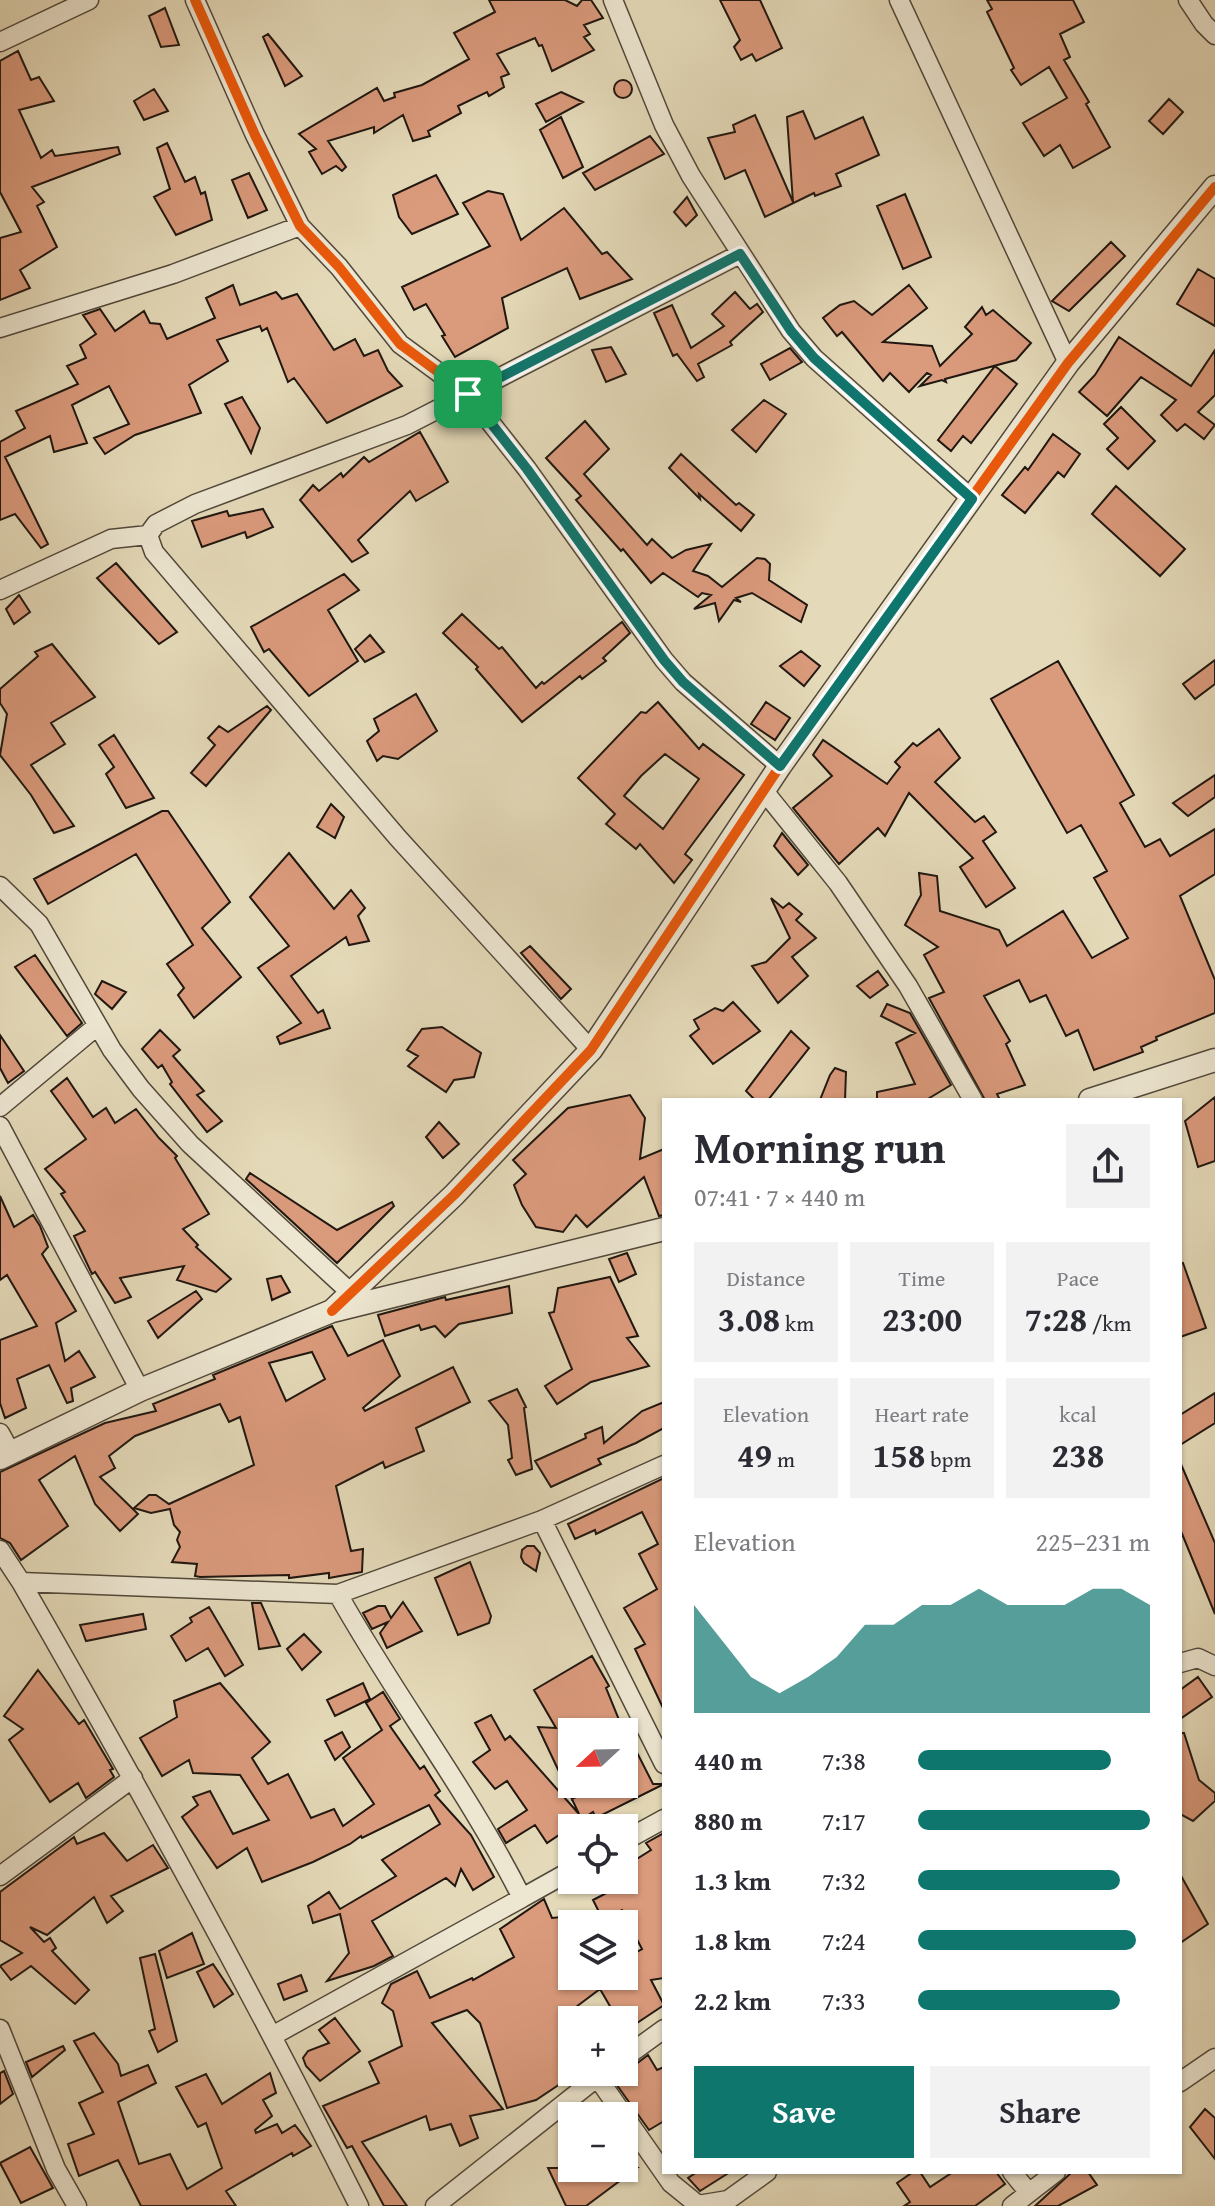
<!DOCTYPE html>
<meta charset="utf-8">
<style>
body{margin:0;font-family:"Gentium Book Plus",serif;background:#f2f2f3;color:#2b2b33;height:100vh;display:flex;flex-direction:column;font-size:30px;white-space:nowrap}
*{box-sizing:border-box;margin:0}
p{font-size:26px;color:#7c7c81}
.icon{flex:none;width:44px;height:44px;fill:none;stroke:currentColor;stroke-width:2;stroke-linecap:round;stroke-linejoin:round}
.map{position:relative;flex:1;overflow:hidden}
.side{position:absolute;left:662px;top:1098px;width:520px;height:1076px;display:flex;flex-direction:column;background:#fff;border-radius:0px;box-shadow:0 2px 6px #0004}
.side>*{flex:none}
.needle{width:52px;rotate:248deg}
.controls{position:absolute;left:558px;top:1718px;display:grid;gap:16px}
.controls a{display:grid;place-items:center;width:80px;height:80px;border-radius:0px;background:#fff;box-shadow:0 2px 6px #0004;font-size:40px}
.pin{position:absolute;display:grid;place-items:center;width:68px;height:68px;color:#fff;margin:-34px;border-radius:16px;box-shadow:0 4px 12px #0006}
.round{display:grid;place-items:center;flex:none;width:84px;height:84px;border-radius:0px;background:#f2f2f3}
.headline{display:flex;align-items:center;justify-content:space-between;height:136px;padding:0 32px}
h1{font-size:44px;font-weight:700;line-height:60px}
.stats{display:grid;grid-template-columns:repeat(3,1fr);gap:12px;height:136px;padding:8px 32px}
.stats div{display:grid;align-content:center;border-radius:0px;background:#f2f2f3;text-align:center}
.stats b{font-size:34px;font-weight:700}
.stats small{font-size:22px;font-weight:400}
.stats p{font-size:22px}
.chart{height:224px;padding:16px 32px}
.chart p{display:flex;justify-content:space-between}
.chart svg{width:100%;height:144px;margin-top:8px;fill:#0f766e;opacity:.7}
.cta{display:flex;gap:16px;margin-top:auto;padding:16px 32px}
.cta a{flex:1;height:92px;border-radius:0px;background:#0f766e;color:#fff;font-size:32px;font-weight:700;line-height:92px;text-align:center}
.cta a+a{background:#f2f2f3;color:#2b2b33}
ul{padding:0 32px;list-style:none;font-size:26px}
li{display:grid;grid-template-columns:128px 96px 1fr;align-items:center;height:60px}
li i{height:20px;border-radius:10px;background:#0f766e}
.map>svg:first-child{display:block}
.building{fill:#da9a7c;stroke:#201710;stroke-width:2;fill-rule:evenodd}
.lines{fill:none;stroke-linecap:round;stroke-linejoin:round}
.minor-casing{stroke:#51483a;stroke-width:21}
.tertiary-casing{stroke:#51483a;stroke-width:25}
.minor{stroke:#ede6d1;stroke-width:18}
.tertiary{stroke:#ede6d1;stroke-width:22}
.cycleway-casing{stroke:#ede6d1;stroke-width:15}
.cycleway{stroke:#e8590c;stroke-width:10}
.route-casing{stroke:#fff;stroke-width:16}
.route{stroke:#0f766e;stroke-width:10}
</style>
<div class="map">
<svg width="1215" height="2206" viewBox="0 0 1215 2206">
<rect width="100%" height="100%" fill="#e4d9b8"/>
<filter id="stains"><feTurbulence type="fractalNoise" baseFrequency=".0025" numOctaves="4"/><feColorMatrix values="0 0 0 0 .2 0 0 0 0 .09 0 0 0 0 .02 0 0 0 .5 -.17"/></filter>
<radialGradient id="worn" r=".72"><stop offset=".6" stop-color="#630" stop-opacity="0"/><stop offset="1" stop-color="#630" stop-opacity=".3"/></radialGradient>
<!-- building -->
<path class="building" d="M489 0H565L577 6 582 0H591L603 18 584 25 590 34 584 37 594 50 552 71 542 45 539 46 535 38 497 54 509 74 501 77 504 87 489 96 487 92 458 106 461 113 428 131 430 136 413 141 403 115 374 133V127L328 141 346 167 342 171 336 166 322 174 309 152 316 149 299 134 377 88 384 101 395 97 394 93 422 85 469 59 454 33 495 12Z
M720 0H760L782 48 756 61 752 54 741 60 734 47 740 40Z
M987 0H1073L1084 22 1060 34 1070 57 1064 60 1089 102 1086 104 1110 147 1073 168 1060 145 1044 156 1023 123 1067 98 1049 67 1021 85 1011 70 1014 68 987 12 992 9Z
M165 8 179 45 161 47 149 16Z
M268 34 302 76 285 86 263 37Z
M18 51 31 80 39 77 54 101 19 110 41 158 52 150 55 156 118 147 120 154 32 187 44 202 37 206 57 247 20 270 30 288 0 300V238L21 232 0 192V61Z
M614 89a9 9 0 1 1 18 0a9 9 0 1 1-18 0Z
M154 89 168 111 144 120 134 101Z
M561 92 583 102 546 122 536 104Z
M1169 99 1183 112 1163 134 1149 121Z
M803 111 815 139 863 117 879 155 836 174 841 186 815 196 814 193 765 217 745 170 725 179 708 138 735 132 733 125 755 115 793 202 787 117Z
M561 117 583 167 563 178 540 130Z
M650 136 664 154 595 190 583 173Z
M167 143 185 182 195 177 201 194 205 192 212 220 176 235 154 197 170 189 157 148Z
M249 173 267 210 248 218 232 180Z
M436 175 458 214 412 234 399 217 393 195Z
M488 191 503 194 521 240 564 208 602 254 607 252 632 279 580 299 567 268 502 298 508 328 455 357 442 336 445 335 426 304 414 310 402 287 490 246 463 203Z
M905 194 931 257 903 269 877 206Z
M687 197 697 215 686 226 674 212Z
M1111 242 1125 256 1069 311 1052 301Z
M1198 269 1215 279V326L1177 304Z
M233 285 240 305 276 292 282 299 297 294 334 350 355 339 364 356 378 350 388 371 402 386 327 423 294 378 288 382 267 328 262 331 260 326 217 340 228 361 189 385 201 413 135 435 105 454 94 438 129 424 109 386 72 405 87 443 54 452 50 436 5 457 48 544 41 548 15 514 0 520V442L25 428 16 411 78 384 67 366 86 358 80 345 96 334 83 315 100 309 115 331 144 311 150 323 160 324 167 339 215 318 206 298Z
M909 285 927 308 883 342 932 346 940 366 972 334 965 327 982 307 986 315 993 310 1031 343 1016 360 945 379 946 382 942 380 920 386 931 375 927 373 909 392 890 373 883 381 842 332 837 336 823 318 840 305 854 301 872 315Z
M735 292 750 309 757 304 763 312 730 342 732 345 698 364 704 377 697 381 677 354 673 356 654 313 672 305 691 348 724 326 712 314Z
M1119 337 1191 386 1215 350V395L1198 412 1215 425 1204 439 1185 424 1177 431 1161 415 1176 400 1141 377 1107 416 1079 392 1095 375Z
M611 347 626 374 606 382 592 350Z
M790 348 802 362 770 380 761 364Z
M995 366 1017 384 971 443 963 436 951 451 938 440Z
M242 397 260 428 251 453 225 404Z
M764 400 786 414 756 452 732 430Z
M1121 407 1155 441 1128 469 1107 449 1118 438 1104 424Z
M585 421 609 449 584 474 647 545 652 539 672 558 686 550 711 544 693 571 708 576 722 587 757 558 765 559 770 564 769 580 807 605 801 622 752 593 736 598 741 602 734 600 719 621 715 603 694 609 711 595 702 593 698 597 663 573 651 583 623 549 621 551 576 500 581 496 546 458Z
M420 432 448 482 416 501 410 491 358 540 368 553 352 562 300 500 313 485 319 491 341 473 343 477 364 457 369 462Z
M1053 434 1080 454 1064 477 1058 472 1025 513 1002 495 1025 467 1028 470Z
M681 454 736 505 739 503 754 515 741 531 699 494 700 499 669 468Z
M1116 486 1185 549 1160 576 1092 514Z
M263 509 273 527 247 538 245 532 202 547 192 521 227 511 229 516Z
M116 563 177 632 159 644 97 578Z
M344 574 359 590 328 610 358 661 309 696 269 649 264 652 251 627Z
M19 595 30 612 14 624 6 609Z
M462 614 499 649 502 647 536 688 542 682 544 684 622 622 630 633 603 658 606 661 582 679 580 676 522 722 476 669 478 667 443 633Z
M370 635 384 652 365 662 355 649Z
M52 644 95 697 51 723 65 744 31 765 74 826 54 833 31 795 0 755 7 714 0 703V689L38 656 35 652Z
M801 651 820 666 804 686 780 666Z
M1215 660V684L1195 699 1183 684Z
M1058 661 1134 795 1120 803 1145 847 1160 839 1170 856 1215 829V874L1180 896 1215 980V1013L1156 1037 1157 1040 1141 1047 1143 1052 1094 1070 1078 1030 1066 1036 1046 995 1030 1002 1019 980 984 996 1010 1041 1006 1044 1025 1085 997 1094 1000 1100H985L929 998 944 992 924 955 938 947 905 925 921 895 919 873 937 876 940 911 999 930 1007 946 1063 911 1092 958 1128 938 1094 878 1107 871 1081 825 1067 833 991 699Z
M416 694 437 731 398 759 383 756 377 761 367 741 379 731 374 719Z
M658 702 699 749 703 744 744 775 685 854 692 860 674 883 640 844 636 849 606 824 615 814 578 778 641 712 646 713ZM665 754 699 779 663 829 624 796 641 776Z
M766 702 790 718 775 740 751 724Z
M267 706 271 710 206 786 191 773 215 745 208 738 219 726 228 732Z
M939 729 960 758 935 782 975 822 984 816 996 832 983 841 1015 888 986 907 960 867 973 858 909 793 885 836 878 828 839 864 793 808 832 776 813 755 823 740 887 784 900 767 895 762 913 743 917 746Z
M114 735 126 754 154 798 126 808 106 774 114 767 99 745Z
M1215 775V797L1188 816 1173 803Z
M331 804 344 817 335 838 317 827Z
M162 811H168L230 902 202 928 241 977 194 1018 178 995 184 988 167 964 193 945 136 854 48 904 34 879Z
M782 833 808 865 798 875 774 846Z
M289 853 334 909 351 890 365 908 358 916 369 941 349 945 346 937 291 976 318 1013 323 1010 330 1028 280 1044 277 1037 301 1023 258 968 289 946 250 897Z
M771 898 783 908 789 903 802 914 796 920 816 938 792 957 808 976 778 1003 752 966 766 962 790 938Z
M530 946 571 989 561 999 521 953Z
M35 955 82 1023 67 1036 15 967Z
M878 971 888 985 870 998 857 986Z
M102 981 126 992 112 1009 95 994Z
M733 1002 760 1031 713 1064 690 1036 699 1029 694 1020 715 1008 723 1011Z
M887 1004 910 1013 951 1085 926 1100H877V1092L915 1084 896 1043 915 1033 881 1016Z
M442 1027 481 1053 474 1077 454 1080 446 1092 408 1066 418 1056 407 1050 422 1029Z
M160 1030 180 1050 173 1056 204 1091 197 1095 222 1121 207 1132 170 1084 172 1082 162 1065 158 1068 142 1049Z
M791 1031 809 1048 768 1100H755L746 1091Z
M0 1035 24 1071 8 1083 0 1068Z
M835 1068 846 1072 845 1100H820L830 1075Z
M67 1078 93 1117 106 1108 115 1123 136 1109 159 1138 177 1156 175 1158 209 1214 183 1229 198 1245 196 1247 231 1279 216 1292 177 1280 184 1266 120 1278 131 1297 115 1303 95 1272 92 1274 74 1236 85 1231 61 1194 65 1192 45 1169 86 1139 51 1091Z
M630 1095 645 1118 640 1159 664 1149V1215L659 1216 644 1177 587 1227 576 1215 563 1232 536 1227 522 1205 514 1185 526 1174 513 1160 568 1108Z
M1215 1097V1161L1198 1167 1185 1121Z
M439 1122 459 1144 443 1158 426 1137Z
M250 1173 337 1230 392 1202 394 1206 337 1263 246 1179Z
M0 1196 14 1227 33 1215 40 1226 48 1247 42 1254 76 1311 56 1323 65 1361 79 1351 95 1377 71 1388 73 1401 67 1403 49 1365 17 1379 26 1408 5 1418 0 1403V1340L37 1326 7 1275 0 1280Z
M627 1253 636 1274 619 1282 609 1259Z
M1183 1263 1206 1328 1180 1337V1264Z
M281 1276 290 1292 272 1300 267 1279Z
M610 1277 638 1336 627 1338 649 1366 591 1382 557 1404 545 1386 572 1369 549 1313 554 1312 558 1288Z
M509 1286 512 1313 459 1324 445 1337 435 1326 421 1330 419 1325 385 1336 378 1315 445 1297 446 1300Z
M196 1291 202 1299 158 1338 148 1321Z
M332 1326 348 1356 383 1340 400 1376 363 1408 365 1411 453 1367 470 1402 416 1428 424 1451 385 1468 383 1462 336 1486 351 1551 363 1549 362 1572 329 1578V1573L289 1578V1575L200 1577 195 1576 197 1564 172 1562 180 1547 177 1540 180 1532 174 1525 170 1509 151 1513 134 1508 149 1495H156L169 1504 254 1465 240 1417 229 1422 220 1404 135 1436 109 1456 115 1468 100 1477 138 1514 120 1531 95 1504 75 1456 39 1480 68 1526 21 1560 10 1543 0 1538V1472L105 1423 156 1411 153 1404 215 1379 213 1375ZM312 1352 325 1379 286 1401 269 1363Z
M517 1389 526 1407 524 1408 532 1469 516 1475 508 1460 512 1458 508 1425 489 1401Z
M1215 1393V1423L1180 1445V1415Z
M664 1402V1428L636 1443 598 1459 601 1464 551 1487 535 1461 586 1438 585 1434 602 1427 604 1443 642 1411Z
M1180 1462 1215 1543V1614L1180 1529Z
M664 1478V1710L635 1649 645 1644 624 1608 657 1589 639 1554 658 1544 642 1512 596 1534 595 1530 575 1539 568 1524Z
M527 1546H534L540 1553 536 1571 524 1563 521 1557 522 1550Z
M470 1562 491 1616 489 1623 458 1635 435 1578Z
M403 1602 422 1631 387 1648 380 1633 388 1622 372 1629 363 1613 378 1606H385L391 1618Z
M252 1603H261L280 1646 259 1649Z
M209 1607 243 1665 225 1676 208 1648 186 1661 171 1636 192 1622 190 1618Z
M143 1614 146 1629 86 1641 80 1625Z
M304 1634 321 1652 302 1670 287 1649Z
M592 1656 609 1686 606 1688 624 1732H560L572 1758V1799L601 1784H624V1727L653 1784H664L596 1818 593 1812 547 1843 535 1825 506 1843 498 1829 527 1810 507 1781 495 1789 473 1762 490 1750 475 1723 491 1715 505 1740 510 1736 579 1814 538 1727 556 1728 534 1690Z
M38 1670 79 1724 84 1720 113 1769 110 1770 114 1777 86 1798 78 1783 50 1802 9 1740 23 1729 4 1716Z
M1198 1677 1212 1697 1180 1719V1690Z
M220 1683 270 1742 252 1758 268 1784 288 1774 311 1818 334 1809 343 1826 374 1804 343 1758 382 1730 366 1703 383 1692 400 1719 390 1726 420 1769 424 1766 440 1791 435 1795 471 1835 494 1877 473 1890 461 1869 455 1886 446 1878 372 1921 393 1956 374 1966 327 1981 349 1953 340 1914 313 1923 308 1906 329 1892 340 1909 396 1876 382 1860 440 1824 429 1805 362 1838 361 1836 350 1844 313 1862 262 1882 247 1848 217 1868 182 1817 198 1805 193 1797 210 1791 233 1834 269 1820 240 1775 193 1773 189 1760 162 1776 140 1738 177 1717 174 1701Z
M363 1683 370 1699 335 1716 327 1700Z
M342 1732 350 1747 335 1760 325 1741Z
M1180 1733H1184L1199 1780 1215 1793V1801L1193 1821 1180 1814Z
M104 1833 127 1861 153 1845 168 1868 111 1896 123 1911 107 1923 94 1897 47 1935 30 1927 44 1942 50 1938 56 1948 52 1951 89 1990 75 2004 31 1966 11 1980 0 1966 22 1953 0 1940V1892L74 1837 77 1844Z
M664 1833V1978L651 1980 664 2005 625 2031 624 2020H618L600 1989 572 2010V2076L536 2100 507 2108 480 2023 467 2010 432 2023 503 2109 470 2116 478 2138 460 2146 451 2124 430 2130 426 2116 362 2142 407 2206H384L352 2146 347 2148 323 2106 379 2083 369 2062 402 2046 393 2011 382 2003 391 1984 417 1971 430 1998 472 1978 473 1980 514 1957 500 1929 544 1899 552 1918 572 1916V1976H624V1959L642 1949 622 1910 603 1920 593 1900 624 1884V1867L651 1850 646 1843Z
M1180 1874 1208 1924 1180 1943Z
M192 1933 204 1964 167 1978 159 1951Z
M155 1954 177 2041 158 2052 149 2031 155 2029 140 1958Z
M213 1964 233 1994 214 2007 197 1972Z
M301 1975 307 1991 284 2000 278 1984Z
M335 2018 360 2051 320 2081 306 2066 303 2058 308 2051 329 2043 319 2030Z
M94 2033 118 2064 121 2076 148 2065 156 2083 118 2102 139 2164 170 2154 187 2189 222 2168 206 2123 198 2127 176 2087 206 2074 222 2104 270 2073 276 2093 263 2100 272 2116 255 2130 256 2133 277 2124 282 2133 295 2125 311 2146 293 2156 292 2153 226 2191 236 2206H141L118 2160 79 2176 68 2144 94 2134 79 2103 103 2092 74 2041Z
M63 2046 65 2050 32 2077 26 2062Z
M648 2055 657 2070 664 2067V2121L649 2130 614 2081Z
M4 2071 13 2094 0 2104V2073Z
M1205 2109 1215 2118V2159L1190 2127Z
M30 2147 53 2188 21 2203 0 2163Z
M548 2168H637L586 2206H566Z
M697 2172H730L700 2191 688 2178Z
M913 2172H920L930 2187 953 2172H996L1005 2184 975 2206H904L910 2202 897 2183Z
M1072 2172H1088L1097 2185 1058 2206H1035Z"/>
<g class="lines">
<!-- minor casing -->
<g class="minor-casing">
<path id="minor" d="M195 0 255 135 300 226 339 267 400 344 468 394 527 469 664 660 683 682 780 766
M613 0 664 125 691 176 791 331 814 358 972 499
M899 0 1068 363
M1188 0 1204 24 1215 35
M0 42 89 0
M0 328 173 274 300 226
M148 535 154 552 398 838 591 1050
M0 590 111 539 148 535 156 524 195 504 407 425 740 254
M764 791 838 883 908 986 973 1100
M0 886 39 924 112 1050 141 1089 190 1144 351 1293
M0 1107 97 1026
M0 1126 140 1390
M0 1433 11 1453
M542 1520 664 1764
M0 1550 21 1582C139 1787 253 1994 359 2206
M21 1582 338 1594 542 1520 664 1465
M1180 1663 1198 1658 1215 1666
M624 1841 664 1819
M0 1876 133 1778
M522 1898 572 1870
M0 2029 56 2169 77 2206
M274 2035 522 1898C469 1792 396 1698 338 1594
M624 2058 664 2029
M597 2077 671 2183 698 2205 728 2200 767 2172
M1180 2082 1215 2058
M1012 2172 1029 2193
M435 2206 604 2072
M1012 2206 1056 2172"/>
</g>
<!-- tertiary casing -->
<g class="tertiary-casing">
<path id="tertiary" d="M1090 1100 1215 1060
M332 1311 454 1195 591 1050 780 766 1068 363 1215 187
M0 1458 140 1390 332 1311 664 1229"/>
</g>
<!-- minor -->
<use href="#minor" class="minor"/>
<!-- tertiary -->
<use href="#tertiary" class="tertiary"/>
<!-- cycleway casing -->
<g class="cycleway-casing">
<path id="cycleway" d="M195 0 255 135 300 226 339 267 400 344 468 394 527 469 664 660 683 682 780 766
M332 1311 454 1195 591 1050 780 766 1068 363 1215 187"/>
</g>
<!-- cycleway -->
<use href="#cycleway" class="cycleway"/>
</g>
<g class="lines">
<!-- route casing -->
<g class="route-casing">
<path id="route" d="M740 254 791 331 814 358 972 499 780 766 683 682 664 660 527 469 468 394Z"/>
</g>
<!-- route -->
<use href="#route" class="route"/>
</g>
<rect width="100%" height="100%" filter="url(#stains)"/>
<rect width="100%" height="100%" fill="url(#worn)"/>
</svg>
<div class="controls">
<a><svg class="needle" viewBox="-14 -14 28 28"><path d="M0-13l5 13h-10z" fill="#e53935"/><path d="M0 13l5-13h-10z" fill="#7c7c81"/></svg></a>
<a><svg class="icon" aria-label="locate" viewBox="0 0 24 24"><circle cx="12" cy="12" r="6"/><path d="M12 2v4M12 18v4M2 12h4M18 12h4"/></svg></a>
<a><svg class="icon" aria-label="layers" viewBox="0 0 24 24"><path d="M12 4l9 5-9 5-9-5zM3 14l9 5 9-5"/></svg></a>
<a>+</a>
<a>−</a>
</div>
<div class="pin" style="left:468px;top:394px;background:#1e9e55"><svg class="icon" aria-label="arrive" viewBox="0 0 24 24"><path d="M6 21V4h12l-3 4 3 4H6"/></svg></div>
<section class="side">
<div class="headline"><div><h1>Morning run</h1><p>07:41 · 7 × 440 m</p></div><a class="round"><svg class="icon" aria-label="share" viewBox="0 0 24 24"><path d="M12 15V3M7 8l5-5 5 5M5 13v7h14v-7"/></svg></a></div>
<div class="stats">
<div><p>Distance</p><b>3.08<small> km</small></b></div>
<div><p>Time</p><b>23:00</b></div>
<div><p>Pace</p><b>7:28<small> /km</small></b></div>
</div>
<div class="stats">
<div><p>Elevation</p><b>49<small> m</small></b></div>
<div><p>Heart rate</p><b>158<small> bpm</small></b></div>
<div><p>kcal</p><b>238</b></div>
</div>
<div class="chart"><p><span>Elevation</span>225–231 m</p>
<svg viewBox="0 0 160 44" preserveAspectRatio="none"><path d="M0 44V11L10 22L20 33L30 38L40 33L50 27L60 17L70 17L80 11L90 11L100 6L110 11L120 11L130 11L140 6L150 6L160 11V44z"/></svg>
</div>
<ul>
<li><b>440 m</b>7:38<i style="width:83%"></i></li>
<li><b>880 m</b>7:17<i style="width:100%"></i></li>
<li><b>1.3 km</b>7:32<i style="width:87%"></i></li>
<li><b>1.8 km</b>7:24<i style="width:94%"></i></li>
<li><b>2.2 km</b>7:33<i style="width:87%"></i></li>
</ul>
<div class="cta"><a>Save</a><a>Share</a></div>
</section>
</div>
